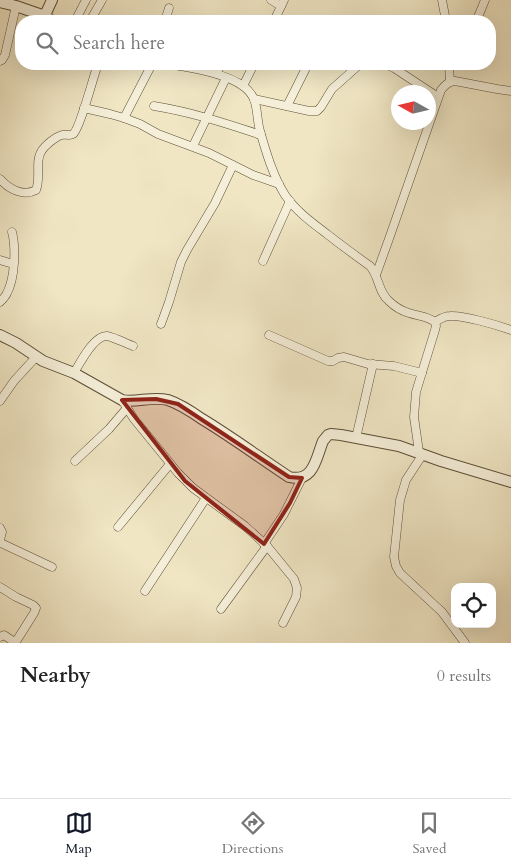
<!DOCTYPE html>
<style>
body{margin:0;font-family:Cardo,serif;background:#f2f2f2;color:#222}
.controls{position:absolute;right:15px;bottom:15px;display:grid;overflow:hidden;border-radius:10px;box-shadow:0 5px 20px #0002}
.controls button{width:45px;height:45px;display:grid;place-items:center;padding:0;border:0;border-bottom:1px solid #e0e0e0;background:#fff;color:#222;font:25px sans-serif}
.compass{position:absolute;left:391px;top:85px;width:45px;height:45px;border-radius:50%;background:#fff;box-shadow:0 5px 20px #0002;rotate:278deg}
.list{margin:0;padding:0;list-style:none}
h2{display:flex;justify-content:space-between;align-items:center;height:65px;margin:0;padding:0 20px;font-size:21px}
h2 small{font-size:16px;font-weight:400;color:#767676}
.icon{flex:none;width:28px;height:28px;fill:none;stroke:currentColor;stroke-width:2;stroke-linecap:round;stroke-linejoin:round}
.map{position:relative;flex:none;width:511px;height:643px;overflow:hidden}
.search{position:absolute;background:#fff;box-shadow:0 5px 20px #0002;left:15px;right:15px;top:15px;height:55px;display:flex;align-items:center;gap:12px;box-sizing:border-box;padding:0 18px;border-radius:20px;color:#767676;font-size:19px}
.sheet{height:155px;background:#fff}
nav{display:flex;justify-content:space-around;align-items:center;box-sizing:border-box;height:70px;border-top:1px solid #e0e0e0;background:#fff;font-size:14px;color:#767676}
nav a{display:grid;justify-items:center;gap:2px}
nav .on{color:#111827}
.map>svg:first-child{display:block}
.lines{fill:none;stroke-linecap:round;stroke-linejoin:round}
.minor-casing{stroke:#5c4e36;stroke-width:9}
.tertiary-casing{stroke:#5c4e36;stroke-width:12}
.minor{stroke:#f5efd9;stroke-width:8}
.tertiary{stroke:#f5efd9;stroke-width:10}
.marked{fill:#8f2418;fill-opacity:0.2;stroke:#8f2418;stroke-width:4;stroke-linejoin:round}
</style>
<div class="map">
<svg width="511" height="643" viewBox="0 0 511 643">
<rect width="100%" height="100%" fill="#f0e6c4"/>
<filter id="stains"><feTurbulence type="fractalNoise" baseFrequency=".004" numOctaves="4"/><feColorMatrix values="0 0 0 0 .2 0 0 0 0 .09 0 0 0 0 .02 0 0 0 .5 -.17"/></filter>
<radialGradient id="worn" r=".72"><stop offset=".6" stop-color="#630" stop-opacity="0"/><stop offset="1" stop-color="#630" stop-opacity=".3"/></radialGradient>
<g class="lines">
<defs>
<g id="minor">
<path d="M271,0l10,6"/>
<path d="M442,0l4,21"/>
<path d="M44,15l12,6"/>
<path d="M478,17l7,-17"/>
<path d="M75,21l11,-21"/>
<path d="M90,21l12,-21"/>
<path d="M165,21l4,-13"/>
<path d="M274,21l10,-21"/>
<path d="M0,61l2,-1 3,-5 11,-49"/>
<path d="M170,64c23,5 53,8 73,22 17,12 12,27 17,45 6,21 13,45 25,64 11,16 26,27 42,39 14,11 29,22 43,32 9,10 8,26 19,35 5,5 13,10 20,12 9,3 19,3 26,9l1,4 -1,4 -19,62 -2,25 5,35"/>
<path d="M385,64l9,4 44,29"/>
<path d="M449,64l1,18"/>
<path d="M217,74l3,-10"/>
<path d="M243,86l11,-22"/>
<path d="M254,99l55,12h8l4,-4 11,-18 27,-24 5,-1"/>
<path d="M154,106c37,6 71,17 107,29"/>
<path d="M287,106l21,-42"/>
<path d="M84,108l26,6 14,4 16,6 18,10 51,19 44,22 26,9"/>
<path d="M124,118l28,-54"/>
<path d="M193,146l33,-68"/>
<path d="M0,179c9,10 23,18 36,11 5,-11 -1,-29 5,-38 3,-6 14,-15 21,-17 3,-1 8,1 11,-1 7,-5 21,-60 25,-70"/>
<path d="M0,260l13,4"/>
<path d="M263,261l27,-60"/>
<path d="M376,275l14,-39 51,-146c4,-5 7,-8 14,-9l42,8 14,2"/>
<path d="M0,302c3,-3 6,-6 7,-9 8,-15 9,-45 5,-61"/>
<path d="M435,322c5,-3 9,-6 15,-6 13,-1 47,9 61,14"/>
<path d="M161,324l8,-22 12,-40 6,-12 28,-47 18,-38"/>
<path d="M269,335l59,26h5l5,-3 6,-1 24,7 26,2 28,7"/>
<path d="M74,373c6,-10 20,-38 33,-37 9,2 18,7 26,10"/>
<path d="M122,400l12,19 44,54 15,15 52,38 22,20 27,33 3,9 -1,9 -13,26"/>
<path d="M0,401l14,-20 22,-24"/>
<path d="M356,438l17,-74"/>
<path d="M423,454l-17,26 -6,20 -6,57 2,9 4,7 42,39 23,31"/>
<path d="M75,461l34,-32 18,-21"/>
<path d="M118,527l52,-63"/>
<path d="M0,528l2,4 -2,8"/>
<path d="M0,541l1,2 51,24"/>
<path d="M264,544l20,-30 18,-36"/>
<path d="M0,587l16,10 17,8 3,3 -2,5 -17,27 -4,1 -9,-6 -4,2"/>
<path d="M145,591l61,-93"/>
<path d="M221,609l46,-63"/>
</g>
<g id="tertiary">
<path d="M0,2l16,4 26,9 4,-2 6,-13"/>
<path d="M0,335l16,8 27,18 31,12 48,27c14,3 30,-4 46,0 12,4 24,12 34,19 30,18 58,39 87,58 25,6 27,-19 34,-36l5,-6 3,-1 10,1 58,11 42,15 70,21"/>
</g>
</defs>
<use href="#minor" class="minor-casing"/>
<use href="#tertiary" class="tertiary-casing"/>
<use href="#minor" class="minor"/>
<use href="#tertiary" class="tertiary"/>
</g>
<path class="marked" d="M156,399l22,5 111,73 13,1 -12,25 -26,41 -79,-63 -63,-81z"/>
<rect width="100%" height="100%" filter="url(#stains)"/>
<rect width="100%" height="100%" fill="url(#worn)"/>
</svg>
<div class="controls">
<button><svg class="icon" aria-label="locate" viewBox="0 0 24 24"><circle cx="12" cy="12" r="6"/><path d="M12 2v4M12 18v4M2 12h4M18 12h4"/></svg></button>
</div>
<svg class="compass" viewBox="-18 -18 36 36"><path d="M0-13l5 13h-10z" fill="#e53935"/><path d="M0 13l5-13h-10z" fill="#767676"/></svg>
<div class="search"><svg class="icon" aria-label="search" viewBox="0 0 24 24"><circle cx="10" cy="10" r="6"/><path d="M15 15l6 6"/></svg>Search here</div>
</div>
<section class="sheet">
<h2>Nearby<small>0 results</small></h2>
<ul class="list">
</ul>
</section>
<nav>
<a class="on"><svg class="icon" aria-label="map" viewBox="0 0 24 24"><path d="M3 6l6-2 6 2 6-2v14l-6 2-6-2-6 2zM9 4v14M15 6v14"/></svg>Map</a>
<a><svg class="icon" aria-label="directions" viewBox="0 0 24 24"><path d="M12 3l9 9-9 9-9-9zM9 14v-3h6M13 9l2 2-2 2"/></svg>Directions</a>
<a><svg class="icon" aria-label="saved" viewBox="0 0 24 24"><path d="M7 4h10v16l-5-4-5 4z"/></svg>Saved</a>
</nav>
